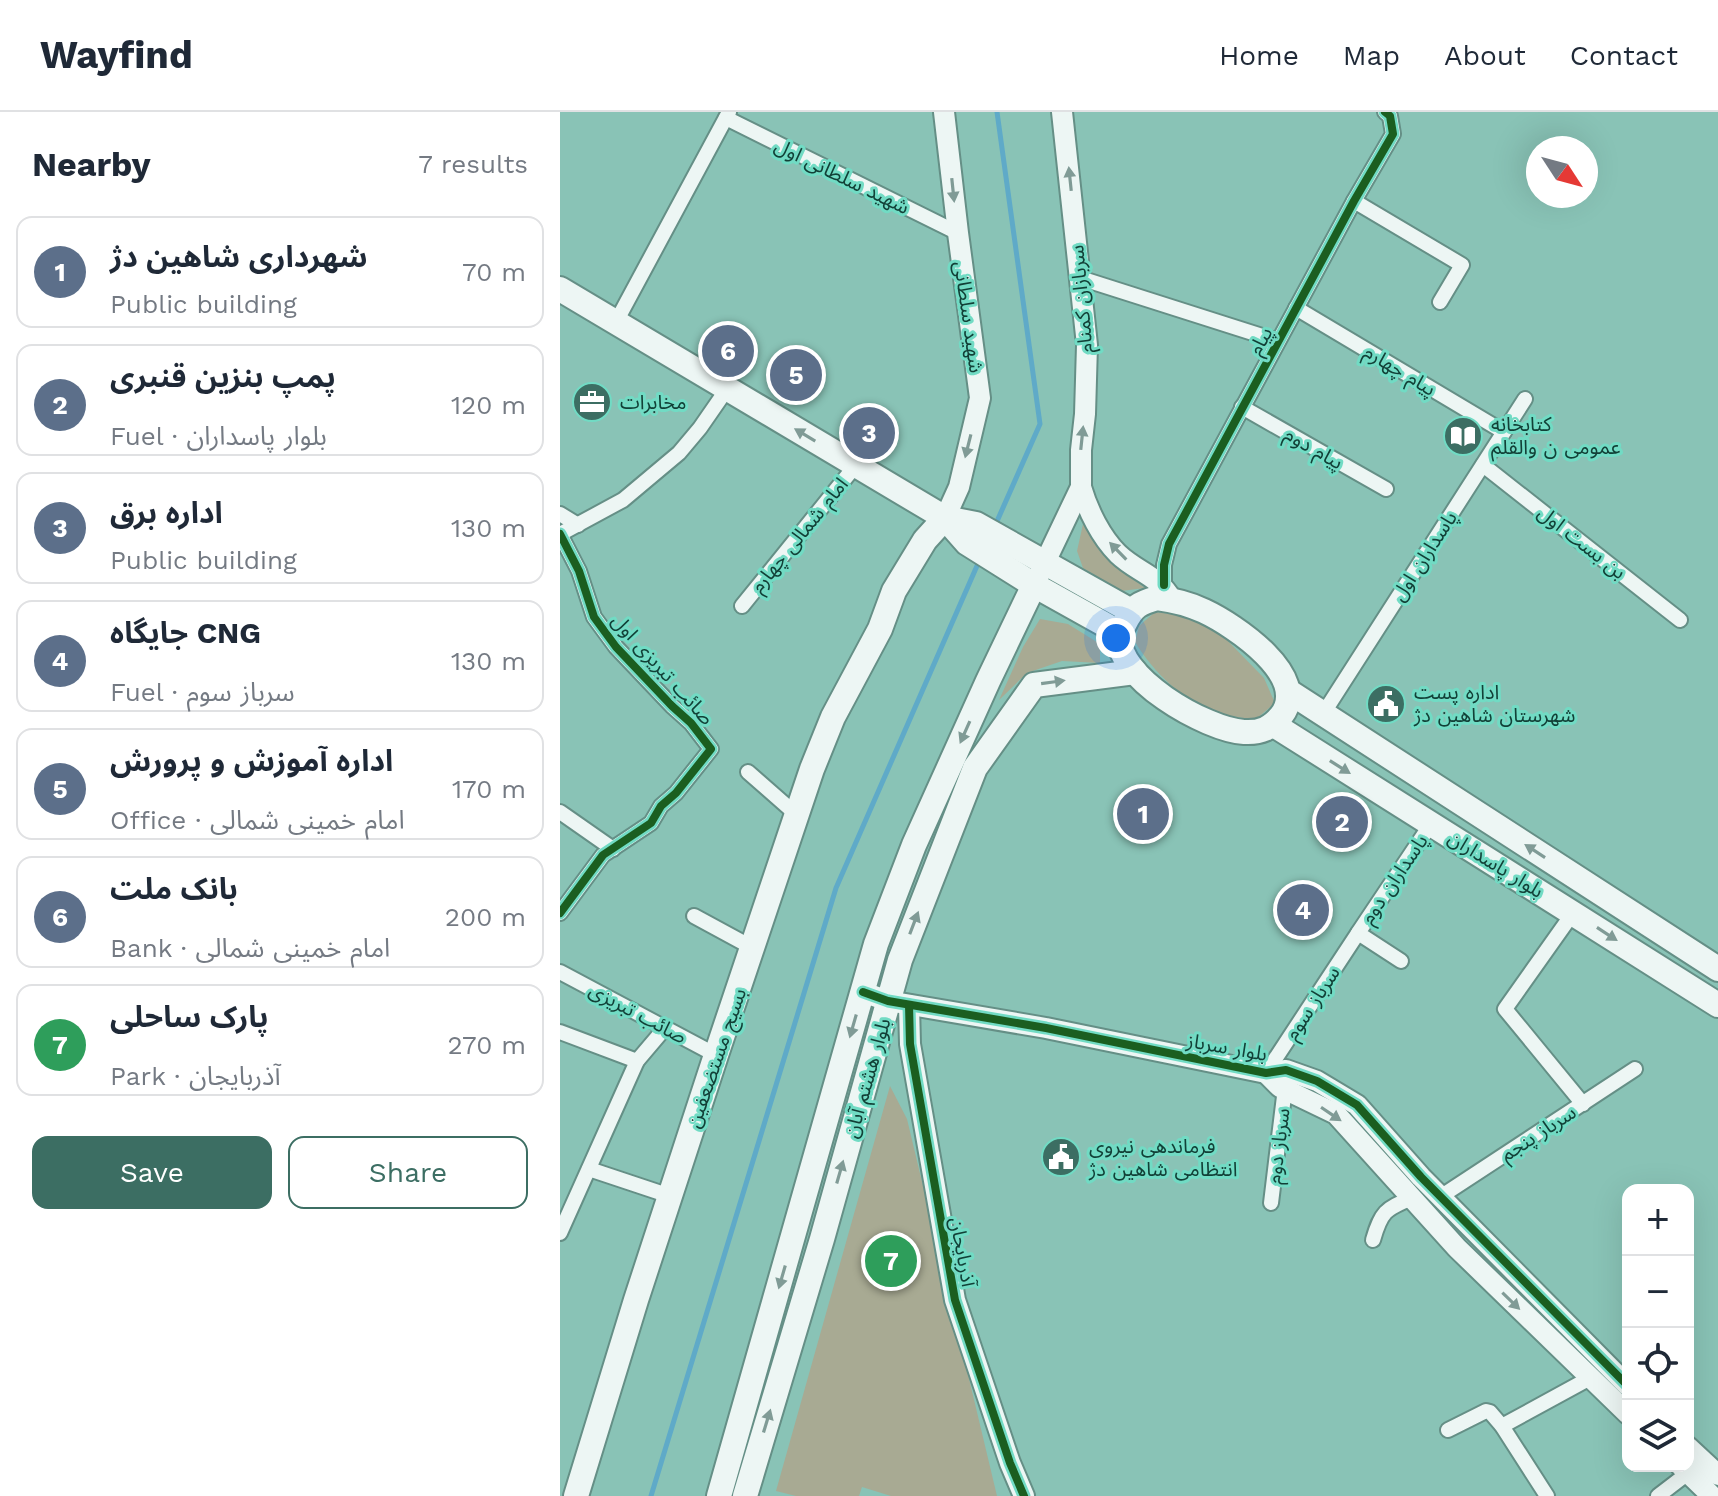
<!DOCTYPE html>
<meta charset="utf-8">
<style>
body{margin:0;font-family:"Work Sans","Noto Sans Arabic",sans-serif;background:#f6f6f7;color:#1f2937}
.controls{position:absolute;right:24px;bottom:24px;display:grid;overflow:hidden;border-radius:16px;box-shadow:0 8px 32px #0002}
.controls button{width:72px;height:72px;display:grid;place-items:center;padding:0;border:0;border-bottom:2px solid #e0e1e3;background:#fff;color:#1f2937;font:40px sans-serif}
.compass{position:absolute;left:966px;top:24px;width:72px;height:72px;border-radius:50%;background:#fff;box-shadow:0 8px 32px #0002;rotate:126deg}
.you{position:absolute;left:556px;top:526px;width:28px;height:28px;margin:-20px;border:6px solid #fff;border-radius:50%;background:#1a73e8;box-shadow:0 0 0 12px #1a73e833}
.badge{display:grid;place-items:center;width:52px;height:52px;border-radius:50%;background:#3c6e63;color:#fff;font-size:26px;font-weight:700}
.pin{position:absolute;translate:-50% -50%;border:4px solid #fff;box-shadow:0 2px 8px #0006}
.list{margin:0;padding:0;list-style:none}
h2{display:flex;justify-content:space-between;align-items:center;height:104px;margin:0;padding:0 32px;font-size:34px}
h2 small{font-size:26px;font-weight:400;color:#747a83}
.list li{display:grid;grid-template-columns:52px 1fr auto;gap:24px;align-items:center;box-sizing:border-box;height:112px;margin:0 16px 16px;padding:0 16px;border:2px solid #e0e1e3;border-radius:16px}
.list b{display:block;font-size:30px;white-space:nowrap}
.list p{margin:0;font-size:26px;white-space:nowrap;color:#747a83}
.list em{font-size:26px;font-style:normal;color:#747a83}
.actions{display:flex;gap:16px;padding:24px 32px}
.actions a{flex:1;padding:18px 0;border:2px solid #3c6e63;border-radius:16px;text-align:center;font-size:28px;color:#3c6e63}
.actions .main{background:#3c6e63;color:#fff}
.icon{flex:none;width:44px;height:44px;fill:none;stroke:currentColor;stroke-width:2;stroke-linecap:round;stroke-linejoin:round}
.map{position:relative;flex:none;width:1158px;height:1384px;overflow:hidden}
header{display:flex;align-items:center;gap:48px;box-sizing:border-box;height:112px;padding:0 40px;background:#fff;border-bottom:2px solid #e0e1e3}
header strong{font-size:38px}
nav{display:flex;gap:44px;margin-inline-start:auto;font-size:28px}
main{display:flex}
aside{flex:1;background:#fff}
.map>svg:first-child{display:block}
.green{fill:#a8aa93}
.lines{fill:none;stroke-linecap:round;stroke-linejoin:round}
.stream{stroke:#5faac8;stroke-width:5}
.street-casing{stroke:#658f86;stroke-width:18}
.secondary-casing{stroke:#658f86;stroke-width:24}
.primary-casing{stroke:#658f86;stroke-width:28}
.street{stroke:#edf6f4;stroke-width:14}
.secondary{stroke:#edf6f4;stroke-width:20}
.primary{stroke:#edf6f4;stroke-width:24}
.cycleway-casing{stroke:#71dbc4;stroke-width:13}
.cycleway{stroke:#1b5e20;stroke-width:8}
.oneway{fill:#809b96}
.labels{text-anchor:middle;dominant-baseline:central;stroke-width:6;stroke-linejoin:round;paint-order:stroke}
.street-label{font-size:20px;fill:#124037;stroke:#71dbc4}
.poi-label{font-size:20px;fill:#124037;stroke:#71dbc4;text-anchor:start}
</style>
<header>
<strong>Wayfind</strong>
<nav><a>Home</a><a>Map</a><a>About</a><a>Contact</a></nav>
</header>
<main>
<aside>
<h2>Nearby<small>7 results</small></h2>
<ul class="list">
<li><span class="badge" style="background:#5c6f8a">1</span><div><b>شهرداری شاهین دژ</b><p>Public building</p></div><em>70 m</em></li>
<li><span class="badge" style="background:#5c6f8a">2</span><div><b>پمپ بنزین قنبری</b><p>Fuel · بلوار پاسداران</p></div><em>120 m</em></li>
<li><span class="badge" style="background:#5c6f8a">3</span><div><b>اداره برق</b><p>Public building</p></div><em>130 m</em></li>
<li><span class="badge" style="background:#5c6f8a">4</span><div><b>جایگاه CNG</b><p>Fuel · سرباز سوم</p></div><em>130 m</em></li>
<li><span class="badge" style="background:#5c6f8a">5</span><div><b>اداره آموزش و پرورش</b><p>Office · امام خمینی شمالی</p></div><em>170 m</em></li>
<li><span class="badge" style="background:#5c6f8a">6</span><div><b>بانک ملت</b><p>Bank · امام خمینی شمالی</p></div><em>200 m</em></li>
<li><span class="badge" style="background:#2e9e5b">7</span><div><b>پارک ساحلی</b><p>Park · آذربایجان</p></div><em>270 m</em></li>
</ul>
<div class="actions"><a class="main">Save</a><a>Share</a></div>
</aside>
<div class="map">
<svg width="1158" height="1384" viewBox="0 0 1158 1384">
<rect width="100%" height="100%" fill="#89c3b6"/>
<g class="green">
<path d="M523,412c16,27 36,45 62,64l-24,3 -38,-23 -6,-17z"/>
<path d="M595,500l34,4 37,23 38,39 11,25 -20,17c-13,-3 -27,-3 -38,-8 -36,-13 -62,-38 -82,-70l4,-16z"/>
<path d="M480,507l28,5 32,20v19l-38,-2 -35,12 -28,27 24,-53z"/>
<path d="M330,974l17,33 90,377h-106l-29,-9 -3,9h-63l-20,-5z"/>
</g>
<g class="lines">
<g class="stream">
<path d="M434,416l46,-104 -43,-312"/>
<path d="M91,1384l185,-608 144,-329"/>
</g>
<defs>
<g id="street">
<path d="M166,6l232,115"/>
<path d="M794,89l108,64 -22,37"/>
<path d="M520,166l198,63"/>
<path d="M736,196l208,124"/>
<path d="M56,210l113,-210"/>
<path d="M682,295l144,82"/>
<path d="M923,353l197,155"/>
<path d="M0,402l18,11"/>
<path d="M0,422l19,37 15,46 22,30 56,59 19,17 20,26 -35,44 -15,13 -10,17 -48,32 -43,58"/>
<path d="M0,422l63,-34 56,-47 21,-25 27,-39"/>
<path d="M604,473v-20l5,-21 185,-343 39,-67 -3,-18 -5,-4"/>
<path d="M182,494l114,-141"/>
<path d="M763,602l202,-315"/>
<path d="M188,660l49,43"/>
<path d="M0,700l53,37"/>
<path d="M1013,801l-68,96 78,95"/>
<path d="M134,804l59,32"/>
<path d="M841,849l-43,-28 73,-109"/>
<path d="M0,860l156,83"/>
<path d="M0,920l77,29"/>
<path d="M706,961l92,-140"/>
<path d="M29,1057l81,27"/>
<path d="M880,1085l195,-128"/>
<path d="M711,1091l14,-115"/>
<path d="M0,1121l77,-172 28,-33"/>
<path d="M813,1128c8,-28 12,-31 39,-42"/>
<path d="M942,1314l88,-48"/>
<path d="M888,1318l38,-19 4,1 12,14 45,70"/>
<path d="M1098,1384l30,-23"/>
</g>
<g id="secondary">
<path d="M384,0l14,121 22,165 -21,89 -14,31"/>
<path d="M521,375c7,24 20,50 37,67 20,19 39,20 54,46"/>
<path d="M478,465l43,-90v-37l4,-36 2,-69 -25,-233"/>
<path d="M303,880l25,9 158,27 220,45 20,-3 31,11 40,24 64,72 207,209"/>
<path d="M349,893l1,39 45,256 55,163 14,33"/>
<path d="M706,961l14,14 56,27 121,134 171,166"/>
<path d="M1128,1335l30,28"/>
<path d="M1121,1354l31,30"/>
</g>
<g id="primary">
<path d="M0,177l385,229 31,6 155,87"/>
<path d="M385,406l22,25 67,42 86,48"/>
<path d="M597,486c16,2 32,6 47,13 30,14 108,66 77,105 -10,12 -20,17 -37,16 -37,-2 -132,-55 -124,-99 1,-4 3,-7 5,-10 8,-17 15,-20 32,-25z"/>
<path d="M728,579l430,278"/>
<path d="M714,613l444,280"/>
<path d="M16,1384l60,-196 80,-245 96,-286 21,-52 47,-88 14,-38 31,-51 20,-22"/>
<path d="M159,1384l157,-552 38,-99 74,-164 46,-96"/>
<path d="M185,1384l77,-257 78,-279 75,-192 59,-83 101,-13"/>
</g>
</defs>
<use href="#street" class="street-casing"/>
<use href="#secondary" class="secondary-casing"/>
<use href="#primary" class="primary-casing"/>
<use href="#street" class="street"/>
<use href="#secondary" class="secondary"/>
<use href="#primary" class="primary"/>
<defs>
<g id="cycleway">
<path d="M0,422l19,37 15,46 22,30 56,59 19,17 20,26 -35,44 -15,13 -10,17 -48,32 -43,58"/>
<path d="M604,473v-20l5,-21 185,-343 39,-67 -3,-18 -5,-4"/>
<path d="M303,880l25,9 158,27 220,45 20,-3 31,11 40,24 64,72 207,209"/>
<path d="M349,893l1,39 45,256 55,163 14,33"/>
</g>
</defs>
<use href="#cycleway" class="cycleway-casing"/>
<use href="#cycleway" class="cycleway"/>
</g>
<defs><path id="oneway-solid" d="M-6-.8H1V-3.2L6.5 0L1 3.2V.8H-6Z" transform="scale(2)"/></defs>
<g class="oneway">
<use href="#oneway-solid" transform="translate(510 67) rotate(-96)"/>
<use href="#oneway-solid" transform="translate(393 78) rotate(84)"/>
<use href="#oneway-solid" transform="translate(245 323) rotate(-149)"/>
<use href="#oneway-solid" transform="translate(522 326) rotate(-84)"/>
<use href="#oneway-solid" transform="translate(408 334) rotate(104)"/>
<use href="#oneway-solid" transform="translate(558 439) rotate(-134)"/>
<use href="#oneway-solid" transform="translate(493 570) rotate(-8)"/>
<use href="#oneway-solid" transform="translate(405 620) rotate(114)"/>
<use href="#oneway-solid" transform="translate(780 655) rotate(32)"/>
<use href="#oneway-solid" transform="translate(975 739) rotate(-147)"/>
<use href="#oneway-solid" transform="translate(354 811) rotate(-69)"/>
<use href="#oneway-solid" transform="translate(1047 822) rotate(33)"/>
<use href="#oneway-solid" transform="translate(293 914) rotate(106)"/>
<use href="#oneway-solid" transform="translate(771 1002) rotate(34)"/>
<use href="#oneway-solid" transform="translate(280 1060) rotate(-74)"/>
<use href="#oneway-solid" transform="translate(222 1165) rotate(106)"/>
<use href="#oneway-solid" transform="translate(951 1189) rotate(44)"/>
<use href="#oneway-solid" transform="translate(207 1309) rotate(-73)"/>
</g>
<defs>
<symbol id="office-disc" viewBox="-11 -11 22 22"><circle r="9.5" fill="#3c6e63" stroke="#71dbc4"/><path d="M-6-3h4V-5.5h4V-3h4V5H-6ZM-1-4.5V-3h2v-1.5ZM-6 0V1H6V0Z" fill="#fff"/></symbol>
<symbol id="library-disc" viewBox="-11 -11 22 22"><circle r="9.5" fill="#3c6e63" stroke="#71dbc4"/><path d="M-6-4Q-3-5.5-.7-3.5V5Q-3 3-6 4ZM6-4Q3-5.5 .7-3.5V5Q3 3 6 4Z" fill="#fff"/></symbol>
<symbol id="civic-disc" viewBox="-11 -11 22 22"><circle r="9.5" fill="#3c6e63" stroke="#71dbc4"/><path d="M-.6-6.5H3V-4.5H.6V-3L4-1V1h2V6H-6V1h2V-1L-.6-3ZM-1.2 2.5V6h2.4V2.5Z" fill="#fff"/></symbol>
</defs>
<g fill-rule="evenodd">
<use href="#office-disc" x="10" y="268" width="44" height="44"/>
<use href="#library-disc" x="881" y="302" width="44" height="44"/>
<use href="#civic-disc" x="804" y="570" width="44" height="44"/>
<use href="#civic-disc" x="479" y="1023" width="44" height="44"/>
</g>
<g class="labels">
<g class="street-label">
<text transform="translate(282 64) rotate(26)">شهید سلطانی اول</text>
<text transform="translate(521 187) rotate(-95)">سربازان کمنام</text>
<text transform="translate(409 205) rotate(82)">شهید سلطانی</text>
<text transform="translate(700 229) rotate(-62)">پیام</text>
<text transform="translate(840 258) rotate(31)">پیام چهارم</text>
<text transform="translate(754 336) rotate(30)">پیام دوم</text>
<text transform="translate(239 423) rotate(-51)">امام شمالی چهارم</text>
<text transform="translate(1022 430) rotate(38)">بن بست اول</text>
<text transform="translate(864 444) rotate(-57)">پاسداران اول</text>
<text transform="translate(103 557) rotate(48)">صائب تبریزی اول</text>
<text transform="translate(936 752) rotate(32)">بلوار پاسداران</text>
<text transform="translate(834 767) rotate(-56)">پاسداران دوم</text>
<text transform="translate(752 891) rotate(-57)">سرباز سوم</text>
<text transform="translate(78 901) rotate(28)">صائب تبریزی</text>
<text transform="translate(667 935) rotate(10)">بلوار سرباز</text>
<text transform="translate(156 946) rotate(-71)">بسیج مستضعفین</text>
<text transform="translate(307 966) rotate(-74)">بلوار هشتم آبان</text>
<text transform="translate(978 1021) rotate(-33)">سرباز پنجم</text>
<text transform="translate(718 1034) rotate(-83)">سرباز دوم</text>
<text transform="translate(403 1140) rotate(80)">آذربایجان</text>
</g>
<g class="poi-label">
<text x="60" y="290">مخابرات</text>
<text x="931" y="312">کتابخانه<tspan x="931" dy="23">عمومی ن والقلم</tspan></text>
<text x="854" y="580">اداره پست<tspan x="854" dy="23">شهرستان شاهین دژ</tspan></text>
<text x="529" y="1034">فرماندهی نیروی<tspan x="529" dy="23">انتظامی شاهین دژ</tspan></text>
</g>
</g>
</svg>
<div class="controls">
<button>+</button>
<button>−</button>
<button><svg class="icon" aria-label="locate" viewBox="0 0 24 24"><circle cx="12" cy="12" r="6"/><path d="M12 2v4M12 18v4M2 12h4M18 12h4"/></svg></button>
<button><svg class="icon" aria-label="layers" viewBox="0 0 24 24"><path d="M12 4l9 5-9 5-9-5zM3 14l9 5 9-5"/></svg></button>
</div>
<svg class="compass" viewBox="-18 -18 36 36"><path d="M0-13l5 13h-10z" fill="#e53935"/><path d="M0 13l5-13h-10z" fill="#747a83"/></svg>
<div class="you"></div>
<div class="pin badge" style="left:583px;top:702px;background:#5c6f8a">1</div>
<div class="pin badge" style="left:782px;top:710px;background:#5c6f8a">2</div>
<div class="pin badge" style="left:309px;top:321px;background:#5c6f8a">3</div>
<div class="pin badge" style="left:743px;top:798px;background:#5c6f8a">4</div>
<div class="pin badge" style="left:236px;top:263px;background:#5c6f8a">5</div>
<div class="pin badge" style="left:168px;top:239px;background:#5c6f8a">6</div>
<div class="pin badge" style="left:331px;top:1149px;background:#2e9e5b">7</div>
</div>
</main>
